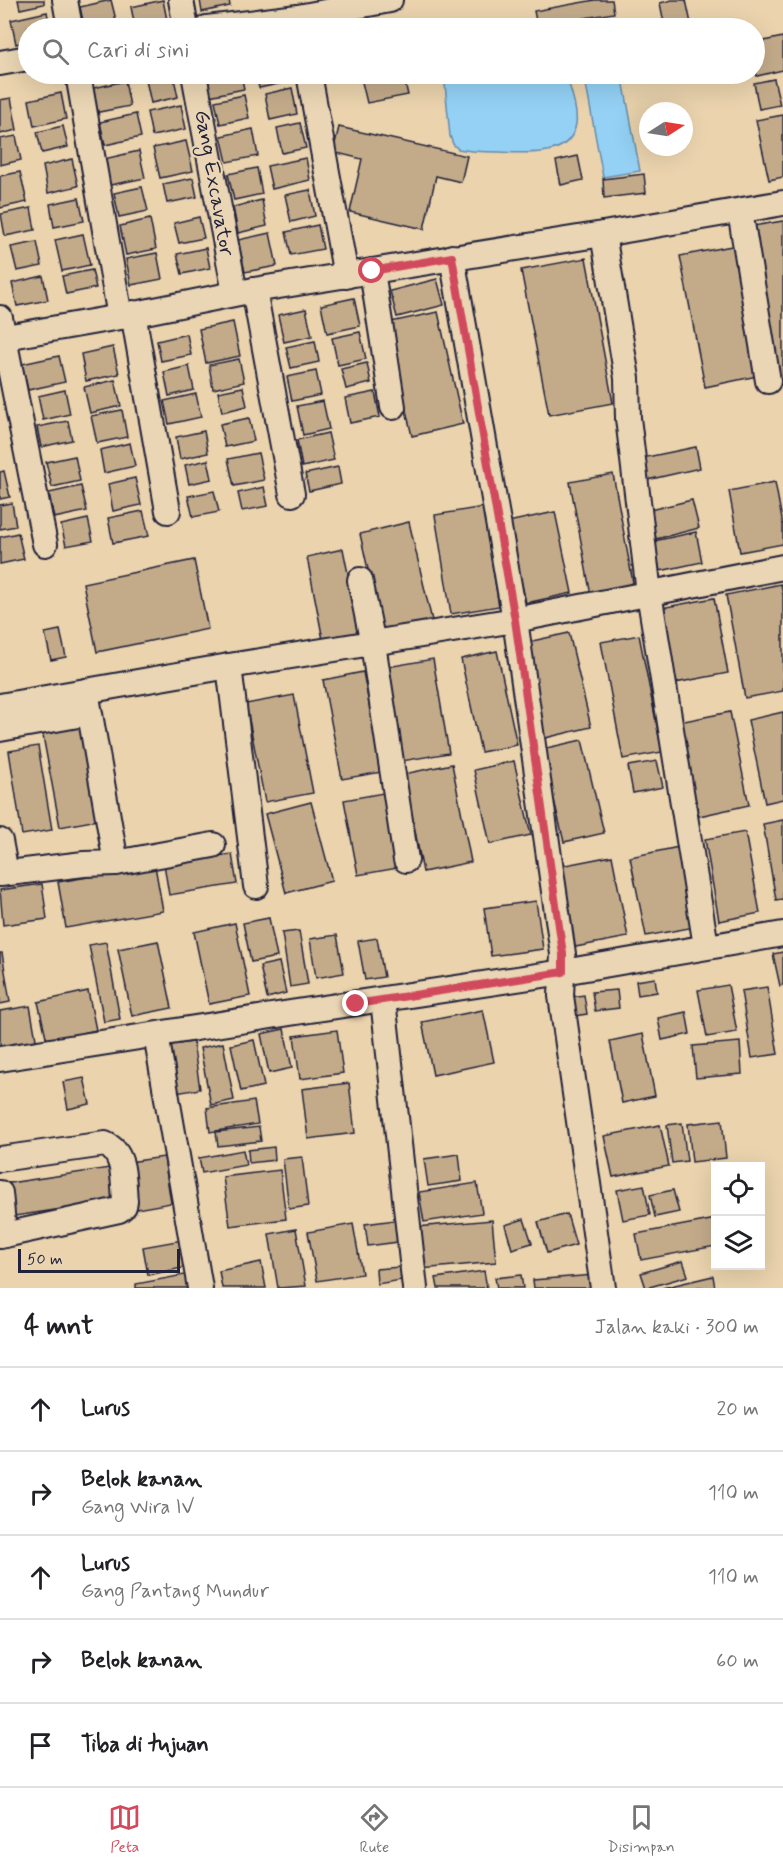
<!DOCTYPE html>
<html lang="id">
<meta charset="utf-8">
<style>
body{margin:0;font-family:Mynerve,sans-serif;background:#f6f6f6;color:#202124}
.controls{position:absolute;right:18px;bottom:18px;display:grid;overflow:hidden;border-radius:0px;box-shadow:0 6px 24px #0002}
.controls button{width:54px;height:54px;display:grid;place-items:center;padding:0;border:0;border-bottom:2px solid #e0e0e0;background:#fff;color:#202124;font:30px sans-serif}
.compass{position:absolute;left:639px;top:102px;width:54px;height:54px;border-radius:50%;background:#fff;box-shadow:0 6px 24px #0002;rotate:78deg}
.scale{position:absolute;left:18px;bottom:15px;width:162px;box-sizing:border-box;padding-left:6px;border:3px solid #22223b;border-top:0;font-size:16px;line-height:21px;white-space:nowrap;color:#22223b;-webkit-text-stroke:4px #ead6b4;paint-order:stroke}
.stop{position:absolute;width:18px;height:18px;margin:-14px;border:4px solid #d1495b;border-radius:50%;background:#fff}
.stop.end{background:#d1495b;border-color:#fff;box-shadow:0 2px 6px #0008}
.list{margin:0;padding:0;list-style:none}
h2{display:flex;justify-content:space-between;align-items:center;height:78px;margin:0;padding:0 24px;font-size:26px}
h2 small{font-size:20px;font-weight:400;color:#757577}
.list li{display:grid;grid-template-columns:39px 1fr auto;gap:18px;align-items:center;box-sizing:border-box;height:84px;padding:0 24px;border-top:2px solid #e0e0e0}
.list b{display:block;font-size:22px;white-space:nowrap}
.list p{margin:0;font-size:20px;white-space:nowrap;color:#757577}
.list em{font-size:20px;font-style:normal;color:#757577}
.icon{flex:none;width:33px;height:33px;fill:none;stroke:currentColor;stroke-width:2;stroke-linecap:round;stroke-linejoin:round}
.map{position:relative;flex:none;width:783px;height:1288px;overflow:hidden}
.search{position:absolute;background:#fff;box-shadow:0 6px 24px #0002;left:18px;right:18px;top:18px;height:66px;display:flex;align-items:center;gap:15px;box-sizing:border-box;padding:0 21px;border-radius:33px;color:#757577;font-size:22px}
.sheet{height:498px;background:#fff}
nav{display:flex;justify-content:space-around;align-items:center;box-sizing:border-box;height:84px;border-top:2px solid #e0e0e0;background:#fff;font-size:16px;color:#757577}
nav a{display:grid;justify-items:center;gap:3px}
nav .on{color:#d1495b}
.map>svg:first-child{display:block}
.water{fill:#94d1f5;stroke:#668bab;stroke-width:1.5}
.building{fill:#c3ab8a;stroke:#22223b;stroke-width:1.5}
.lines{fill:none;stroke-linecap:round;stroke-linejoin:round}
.minor-casing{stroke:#22223b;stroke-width:28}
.minor{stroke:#ead6b4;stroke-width:24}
.route{stroke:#d1495b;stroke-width:8}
.labels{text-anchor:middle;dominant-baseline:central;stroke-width:4.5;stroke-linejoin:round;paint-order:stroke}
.street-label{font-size:21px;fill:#22223b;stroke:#ead6b4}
</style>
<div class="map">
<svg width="783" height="1288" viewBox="0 0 783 1288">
<rect width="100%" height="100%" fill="#ead3ad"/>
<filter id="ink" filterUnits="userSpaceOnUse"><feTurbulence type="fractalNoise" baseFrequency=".0167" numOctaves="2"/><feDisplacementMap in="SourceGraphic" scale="12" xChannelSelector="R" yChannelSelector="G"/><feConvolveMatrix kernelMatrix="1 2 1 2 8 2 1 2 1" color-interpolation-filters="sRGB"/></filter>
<g filter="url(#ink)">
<g class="water">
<path d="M444,74h122c4,14 12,35 10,50 -6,35 -50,29 -76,28 -14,0 -28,0 -42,-3l-5,-5 -3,-8z"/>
<path d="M584,74h38l18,97 -37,6z"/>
</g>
<g class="building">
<path d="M18,0h26v4l-24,5z"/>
<path d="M111,0l5,20 -32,6 -4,-19z"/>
<path d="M163,0l4,20 -32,7 -4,-20z"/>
<path d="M200,0h29l1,6 -28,6z"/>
<path d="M595,0h17l2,13 -77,13 -3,-15z"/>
<path d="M672,0h14l6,28h-27l-5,-25z"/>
<path d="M47,12l3,16h-22v13l-12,3 -5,-24z"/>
<path d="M783,37v33l-26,6 -3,-11v-22z"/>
<path d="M173,74l5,23 -27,6 -5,-23z"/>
<path d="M204,74h37l3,15 -35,7z"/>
<path d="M256,74h35l2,7 -34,7z"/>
<path d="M360,74h43l5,21 -41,8z"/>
<path d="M774,79l6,26 -21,4 -5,-26z"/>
<path d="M125,81l5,25 -36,7 -5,-24z"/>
<path d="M292,88l5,26 -27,6 -5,-26z"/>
<path d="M61,93l5,26 -32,7 -5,-26z"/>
<path d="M244,95l5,23 -29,6 -5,-23z"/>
<path d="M11,98l6,32 -17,4v-34z"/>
<path d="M181,105l5,24 -34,7 -5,-24z"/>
<path d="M136,114l5,23 -36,8 -5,-23z"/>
<path d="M783,115v62l-14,3 -13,-60z"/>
<path d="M300,123l6,25 -24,5 -5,-25z"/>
<path d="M63,126l5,21 -26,6 -5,-21z"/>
<path d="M339,127l128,29 -6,26 -25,-6 -12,53 -74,-17 12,-53 -29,-7z"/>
<path d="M253,129l5,27 -31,6 -6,-26z"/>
<path d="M16,136l5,24 -21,5v-26z"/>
<path d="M186,141l7,30 -33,7 -7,-30z"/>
<path d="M139,151l6,27 -35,7 -6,-26z"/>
<path d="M578,156l5,24 -22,5 -5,-24z"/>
<path d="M306,158l4,22 -38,9 -5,-23z"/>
<path d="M72,159l6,27 -30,7 -5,-27z"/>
<path d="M257,168l5,26 -28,6 -6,-26z"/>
<path d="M20,172l7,30 -27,6v-32z"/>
<path d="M644,174l2,19 -42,5 -1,-19z"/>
<path d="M193,178l4,19 -30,6 -4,-19z"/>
<path d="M142,187l6,24 -29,6 -5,-24z"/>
<path d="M310,190l5,26 -24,6 -6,-27z"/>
<path d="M79,198l5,23 -30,6 -4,-23z"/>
<path d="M262,200l5,26 -29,7 -5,-26z"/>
<path d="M31,208l4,22 -30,6 -4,-22z"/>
<path d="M199,217l5,21 -25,5 -5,-20z"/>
<path d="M150,219l6,30 -30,6 -6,-29z"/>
<path d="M783,221v163l-10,2 -26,-159z"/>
<path d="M318,225l5,24 -32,6 -5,-23z"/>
<path d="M270,233l7,33 -32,6 -7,-32z"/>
<path d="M83,234l7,31 -28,6 -7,-31z"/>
<path d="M37,242l5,24 -25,5 -6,-24z"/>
<path d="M737,245l25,130 -57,12 -25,-131z"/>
<path d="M206,248l4,20 -28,6 -5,-20z"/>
<path d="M157,253l5,26 -31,6 -5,-26z"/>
<path d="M586,258l27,145 -64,12 -28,-145z"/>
<path d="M92,270l4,18 -30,6 -4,-18z"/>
<path d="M43,276l5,24 -31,6 -5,-23z"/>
<path d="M437,279l7,26 -47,12 -7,-26z"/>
<path d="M354,298l6,28 -33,7 -6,-28z"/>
<path d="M306,309l6,27 -28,6 -6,-27z"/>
<path d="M438,312l25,112 -51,12 -26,-113z"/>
<path d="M233,322l7,34 -34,7 -7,-34z"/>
<path d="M360,332l6,27 -28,6 -6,-27z"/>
<path d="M187,334l4,21 -30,6 -4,-20z"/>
<path d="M315,341l4,21 -28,6 -5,-21z"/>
<path d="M113,347l6,27 -33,7 -5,-27z"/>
<path d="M59,356l6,26 -37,8 -6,-26z"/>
<path d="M239,359l5,23 -31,7 -4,-24z"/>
<path d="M367,363l4,20 -25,6 -5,-20z"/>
<path d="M189,366l5,24 -25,6 -5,-24z"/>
<path d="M316,371l5,24 -29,6 -5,-24z"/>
<path d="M115,380l6,26 -31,7 -6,-26z"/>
<path d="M243,387l4,19 -25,6 -4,-20z"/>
<path d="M65,390l5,24 -27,6 -5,-24z"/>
<path d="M375,392l5,25 -30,6 -5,-25z"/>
<path d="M196,394l5,23 -32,7 -5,-23z"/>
<path d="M323,401l6,28 -26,6 -6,-29z"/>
<path d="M122,410l5,27 -30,6 -6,-27z"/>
<path d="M249,418l5,23 -29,6 -5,-23z"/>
<path d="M68,421l4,19 -31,7 -4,-20z"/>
<path d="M204,431l4,22 -28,6 -4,-22z"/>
<path d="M328,433l6,27 -32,7 -5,-27z"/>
<path d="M130,443l5,23 -31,7 -4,-23z"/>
<path d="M696,447l4,21 -53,12 -5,-22z"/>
<path d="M258,453l6,27 -30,6 -6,-27z"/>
<path d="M75,456l5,25 -28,6 -6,-25z"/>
<path d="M208,460l4,19 -23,5 -4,-19z"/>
<path d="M338,467l3,17 -32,7 -4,-17z"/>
<path d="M4,471l6,26 -10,2v-27z"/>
<path d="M613,474l21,114 -43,8 -21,-114z"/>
<path d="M135,478l6,27 -28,6 -5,-27z"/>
<path d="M775,482l8,43v19l-43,8 -11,-61z"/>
<path d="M81,486l6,25 -33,7 -5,-25z"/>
<path d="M264,487l4,19 -26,5 -4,-18z"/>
<path d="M214,491l5,21 -26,5 -5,-21z"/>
<path d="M692,500l7,28 -43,11 -6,-29z"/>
<path d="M12,503l4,23 -16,3v-24z"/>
<path d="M483,507l16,99 -48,8 -16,-99z"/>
<path d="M143,511l6,25 -36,7 -5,-25z"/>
<path d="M555,512l17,81 -46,10 -18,-81z"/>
<path d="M88,519l5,22 -27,5 -5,-21z"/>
<path d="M409,522l24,103 -50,11 -23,-102z"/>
<path d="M696,532l6,30 -42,9 -6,-30z"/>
<path d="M18,533l6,26 -24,5v-27z"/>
<path d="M343,549l19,94 -37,7 -18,-93z"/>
<path d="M194,560l14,69 -111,23 -14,-69z"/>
<path d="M781,584l2,12v95l-38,7 -19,-103z"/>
<path d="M714,598l14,75 -53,10 -14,-75z"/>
<path d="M60,630l6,27 -15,3 -6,-27z"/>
<path d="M569,633l22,94 -46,11 -22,-95z"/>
<path d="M639,635l23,117 -39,7 -22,-117z"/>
<path d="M497,651l20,94 -36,7 -20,-93z"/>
<path d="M433,659l16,94 -47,8 -15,-94z"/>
<path d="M363,672l19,100 -40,7 -19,-99z"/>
<path d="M294,695l19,98 -48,9 -19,-98z"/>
<path d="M730,712l19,93 -50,11 -20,-94z"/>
<path d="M783,712v87l-18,4 -17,-83z"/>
<path d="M80,718l18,102 -38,7 -19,-102z"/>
<path d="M582,740l22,93 -40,9 -22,-93z"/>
<path d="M38,746l14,84 -30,5 -13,-84z"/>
<path d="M514,761l17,74 -41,9 -16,-74z"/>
<path d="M657,761l6,26 -30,6 -5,-27z"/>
<path d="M452,764l19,98 -48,10 -19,-98z"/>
<path d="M383,793l15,75 -40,7 -14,-75z"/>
<path d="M311,802l21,79 -46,12 -21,-79z"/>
<path d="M783,820v79l-7,1 -13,-76z"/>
<path d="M745,832l15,81 -41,8 -14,-82z"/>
<path d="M679,847l16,80 -49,9 -16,-79z"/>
<path d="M232,854l5,30 -68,11 -5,-31z"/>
<path d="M612,856l16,81 -58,11 -15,-81z"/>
<path d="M155,866l8,45 -97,17 -8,-46z"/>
<path d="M42,884l5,35 -44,6 -3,-35z"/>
<path d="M536,901l7,48 -52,7 -7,-48z"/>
<path d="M269,918l8,39 -26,5 -8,-39z"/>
<path d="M235,923l15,73 -41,8 -15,-72z"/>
<path d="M299,931l9,53 -18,3 -8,-54z"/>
<path d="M337,935l7,38 -28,5 -6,-39z"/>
<path d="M377,938l7,39 -19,3 -7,-39z"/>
<path d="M158,941l14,67 -40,8 -14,-67z"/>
<path d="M106,942l14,77 -16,3 -15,-77z"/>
<path d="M783,952v33l-3,1 -7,-32z"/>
<path d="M0,953h2l8,49 -10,2z"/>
<path d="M279,962l7,31 -19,5 -7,-32z"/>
<path d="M655,978l2,14 -19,3 -2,-14z"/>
<path d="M728,985l9,47 -30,5 -9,-47z"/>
<path d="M767,987l11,67 -26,4 -11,-67z"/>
<path d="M617,990l2,18 -24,3 -3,-19z"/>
<path d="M88,991l8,39 -49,11 -9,-39z"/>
<path d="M584,995l3,19 -20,3 -3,-19z"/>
<path d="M30,1006l7,39 -37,6v-40z"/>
<path d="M483,1010l11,52 -61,13 -11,-53z"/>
<path d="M686,1012l4,22 -28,6 -4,-22z"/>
<path d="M284,1029l8,39 -23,5 -8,-39z"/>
<path d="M337,1030l6,43 -43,6 -6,-43z"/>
<path d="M643,1034l12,62 -33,7 -12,-62z"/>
<path d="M254,1040l10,46 -23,5 -10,-46z"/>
<path d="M193,1042l7,47 -30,5 -7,-48z"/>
<path d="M740,1042l2,32 -46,4 -3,-32z"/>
<path d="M223,1043l11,57 -23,5 -11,-57z"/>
<path d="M84,1078l6,26 -22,5 -5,-27z"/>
<path d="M349,1083l6,50 -47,6 -6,-50z"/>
<path d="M254,1101l4,23 -48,8 -3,-24z"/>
<path d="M722,1120l4,38 -34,4 -4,-38z"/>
<path d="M682,1123l5,38 -15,2 -5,-38z"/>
<path d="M660,1125l9,41 -56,11 -9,-41z"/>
<path d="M259,1127l2,14 -43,5 -2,-14z"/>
<path d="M274,1147l1,13 -26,3 -1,-13z"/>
<path d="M243,1150l3,15 -44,8 -3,-15z"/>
<path d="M459,1154l3,27 -34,5 -4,-27z"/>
<path d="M164,1157l7,46 -34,6 -8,-47z"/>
<path d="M302,1157l6,49 -19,3 -6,-50z"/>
<path d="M116,1167l6,33 -114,17 -5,-33z"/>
<path d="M280,1170l6,49 -56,7 -7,-49z"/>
<path d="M477,1183l5,30 -58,9 -5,-30z"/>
<path d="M644,1185l6,30 -27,5 -6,-30z"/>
<path d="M673,1190l6,22 -24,5 -5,-22z"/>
<path d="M567,1214l9,31 -29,8 -9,-31z"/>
<path d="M524,1219l8,24 -20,6 -7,-24z"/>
<path d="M716,1219v27l-75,14 -5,-26z"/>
<path d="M395,1220l3,22 -30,4 -3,-22z"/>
<path d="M492,1220l4,42 -75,7 -4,-42z"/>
<path d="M353,1224l9,50 -45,7 -9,-49z"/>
<path d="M296,1229l10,57 -28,2 -9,-54z"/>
<path d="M182,1240l5,27 -39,8 -5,-28z"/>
<path d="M683,1261l5,15 -42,12 -5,-15z"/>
<path d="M261,1262l5,26h-44l-3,-17z"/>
<path d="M400,1267l2,13 -25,4 -1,-15z"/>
<path d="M484,1271l3,17h-49l-2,-10z"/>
<path d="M189,1274l3,14h-56v-4z"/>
<path d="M521,1275l2,13h-26l-2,-10z"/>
<path d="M594,1275l1,13h-61l-1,-8z"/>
<path d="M713,1276l2,12h-53z"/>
</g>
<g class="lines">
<defs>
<g id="minor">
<path d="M65,0l5,28"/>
<path d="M181,0l5,28"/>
<path d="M207,28l91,-11 92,-17"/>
<path d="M0,63l28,-5"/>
<path d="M78,74l42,243"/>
<path d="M194,74l41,219"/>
<path d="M309,74l37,202"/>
<path d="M740,211l28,170"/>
<path d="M603,234l24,144 1,40 21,175 57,353"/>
<path d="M452,257l63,363 48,334 -2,42 42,292"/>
<path d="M372,271l21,136"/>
<path d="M254,290l38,204"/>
<path d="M133,313l35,198"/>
<path d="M0,318l45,226"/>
<path d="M0,338l120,-21 134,-27 349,-56 180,-31"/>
<path d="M360,580l13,64 33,216"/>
<path d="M229,666l27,220"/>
<path d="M0,706l229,-40 286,-46 268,-53"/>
<path d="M0,729l89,-16"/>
<path d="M0,841l6,32"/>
<path d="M116,863l97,-18"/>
<path d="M0,874l84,-10 32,-1 -30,-172"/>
<path d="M383,1000l32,288"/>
<path d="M156,1035l44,253"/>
<path d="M0,1059l290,-46 273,-41 220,-38"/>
<path d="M0,1159l105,-15c21,9 18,38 20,57l-1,5 -5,4 -119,26"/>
<path d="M0,1193l4,42"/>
</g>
</defs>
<use href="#minor" class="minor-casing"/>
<use href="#minor" class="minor"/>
</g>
</g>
<g class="lines" filter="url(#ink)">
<path class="route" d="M356,1004l207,-32v-18l-48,-334 -63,-363 -80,14"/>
</g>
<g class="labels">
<g class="street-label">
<text transform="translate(214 183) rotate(80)">Gang Excavator</text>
</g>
</g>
</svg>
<div class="controls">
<button><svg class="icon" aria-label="locate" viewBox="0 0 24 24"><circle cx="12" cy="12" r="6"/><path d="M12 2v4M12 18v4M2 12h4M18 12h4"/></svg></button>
<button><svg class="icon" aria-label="layers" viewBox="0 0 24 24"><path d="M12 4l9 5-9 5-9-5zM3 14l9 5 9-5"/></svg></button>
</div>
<svg class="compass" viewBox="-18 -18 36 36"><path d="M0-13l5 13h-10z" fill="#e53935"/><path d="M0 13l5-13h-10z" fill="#757577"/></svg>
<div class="scale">50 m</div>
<div class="stop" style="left:372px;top:271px"></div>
<div class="stop end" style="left:356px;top:1004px"></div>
<div class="search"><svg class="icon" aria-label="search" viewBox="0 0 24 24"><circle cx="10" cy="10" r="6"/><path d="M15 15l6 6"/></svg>Cari di sini</div>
</div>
<section class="sheet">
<h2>4 mnt<small>Jalan kaki · 300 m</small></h2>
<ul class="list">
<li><svg class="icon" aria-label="ahead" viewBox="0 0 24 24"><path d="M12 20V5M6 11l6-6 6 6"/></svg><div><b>Lurus</b></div><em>20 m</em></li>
<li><svg class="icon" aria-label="right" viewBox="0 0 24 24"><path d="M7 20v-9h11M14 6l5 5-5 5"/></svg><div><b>Belok kanan</b><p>Gang Wira IV</p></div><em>110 m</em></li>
<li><svg class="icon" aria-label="ahead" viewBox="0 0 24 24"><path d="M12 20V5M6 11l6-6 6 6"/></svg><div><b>Lurus</b><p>Gang Pantang Mundur</p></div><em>110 m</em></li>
<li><svg class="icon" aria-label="right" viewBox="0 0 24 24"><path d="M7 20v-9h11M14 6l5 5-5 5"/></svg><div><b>Belok kanan</b></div><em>60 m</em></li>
<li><svg class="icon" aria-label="arrive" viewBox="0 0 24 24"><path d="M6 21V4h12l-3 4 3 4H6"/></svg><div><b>Tiba di tujuan</b></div></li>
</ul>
</section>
<nav>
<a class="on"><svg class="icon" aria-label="map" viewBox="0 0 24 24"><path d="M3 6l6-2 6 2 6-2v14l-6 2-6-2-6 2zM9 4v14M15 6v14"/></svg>Peta</a>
<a><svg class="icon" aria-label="directions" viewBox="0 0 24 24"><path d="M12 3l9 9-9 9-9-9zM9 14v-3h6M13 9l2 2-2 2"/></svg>Rute</a>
<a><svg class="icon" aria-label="saved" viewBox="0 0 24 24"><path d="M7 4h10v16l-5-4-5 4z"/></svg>Disimpan</a>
</nav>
